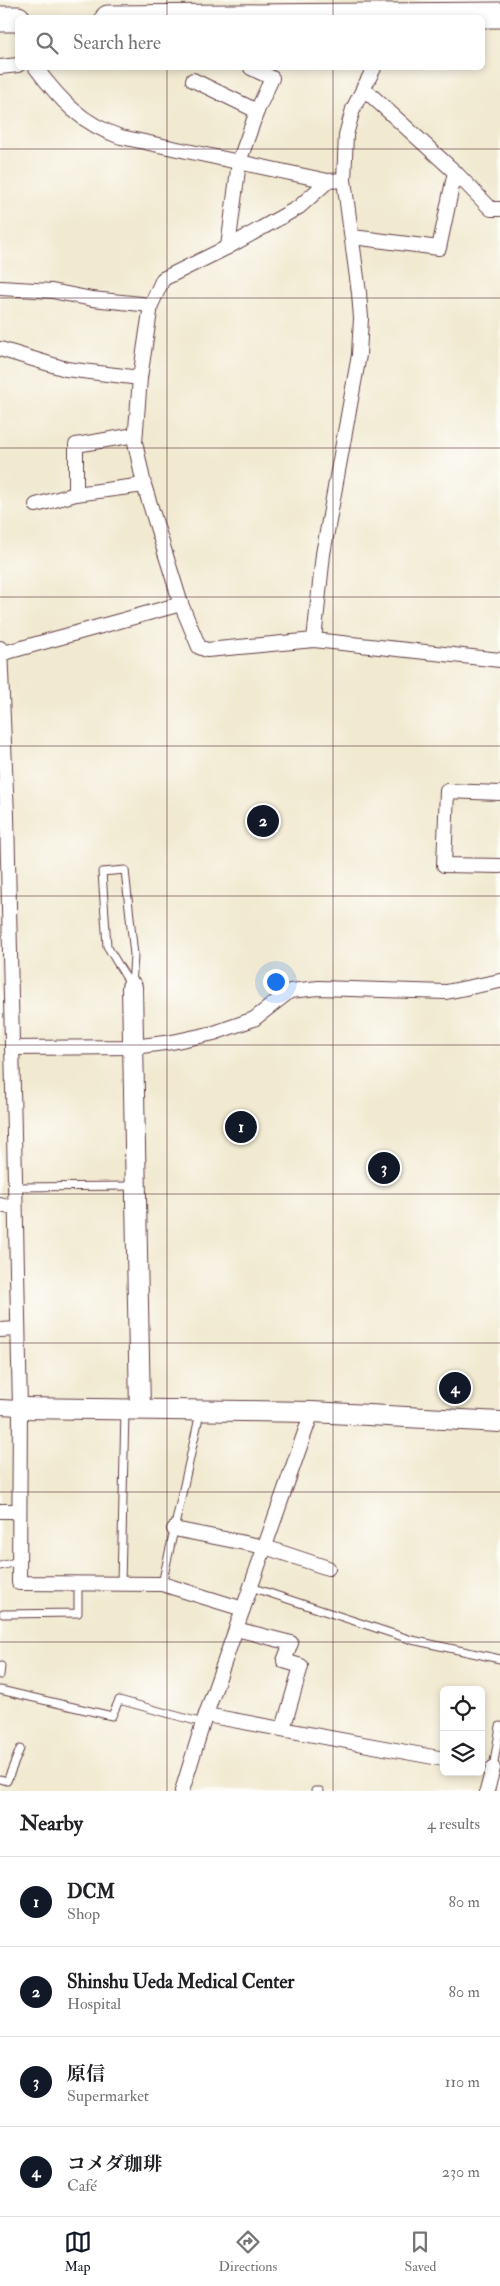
<!DOCTYPE html>
<meta charset="utf-8">
<style>
body{margin:0;font-family:"IM FELL Double Pica","Noto Serif JP",serif;background:#f2f2f2;color:#202124}
.controls{position:absolute;right:15px;bottom:15px;display:grid;overflow:hidden;border-radius:8px;box-shadow:0 2px 8px #0003}
.controls button{width:45px;height:45px;display:grid;place-items:center;padding:0;border:0;border-bottom:1px solid #e0e0e0;background:#fff;color:#202124;font:25px sans-serif}
.you{position:absolute;left:275px;top:981px;width:18px;height:18px;margin:-12px;border:4px solid #fff;border-radius:50%;background:#1a73e8;box-shadow:0 0 0 8px #1a73e833}
.badge{display:grid;place-items:center;width:32px;height:32px;border-radius:50%;background:#111827;color:#fff;font-size:16px;font-weight:700}
.pin{position:absolute;translate:-50% -50%;border:2px solid #fff;box-shadow:0 1px 5px #0006}
.list{margin:0;padding:0;list-style:none}
h2{display:flex;justify-content:space-between;align-items:center;height:65px;margin:0;padding:0 20px;font-size:21px}
h2 small{font-size:16px;font-weight:400;color:#757577}
.list li{display:grid;grid-template-columns:32px 1fr auto;gap:15px;align-items:center;box-sizing:border-box;height:90px;padding:0 20px;border-top:1px solid #e0e0e0}
.list b{display:block;font-size:19px;white-space:nowrap}
.list p{margin:0;font-size:16px;white-space:nowrap;color:#757577}
.list em{font-size:16px;font-style:normal;color:#757577}
.icon{flex:none;width:28px;height:28px;fill:none;stroke:currentColor;stroke-width:2;stroke-linecap:round;stroke-linejoin:round}
.map{position:relative;flex:none;width:500px;height:1791px;overflow:hidden}
.search{position:absolute;background:#fff;box-shadow:0 2px 8px #0003;left:15px;right:15px;top:15px;height:55px;display:flex;align-items:center;gap:12px;box-sizing:border-box;padding:0 18px;border-radius:8px;color:#757577;font-size:19px}
.sheet{height:425px;background:#fff}
nav{display:flex;justify-content:space-around;align-items:center;box-sizing:border-box;height:70px;border-top:1px solid #e0e0e0;background:#fff;font-size:14px;color:#757577}
nav a{display:grid;justify-items:center;gap:2px}
nav .on{color:#111827}
.map>svg:first-child{display:block}
.lines{fill:none;stroke-linecap:round;stroke-linejoin:round}
.lane-casing{stroke:#633d44;stroke-width:9}
.street-casing{stroke:#633d44;stroke-width:16}
.secondary-casing{stroke:#633d44;stroke-width:22}
.highway-casing{stroke:#633d44;stroke-width:27}
.lane{stroke:#fff;stroke-width:7}
.street{stroke:#fff;stroke-width:14}
.secondary{stroke:#fff;stroke-width:20}
.highway{stroke:#fff;stroke-width:25}
.grid{fill:none;stroke:#4a1f2b;stroke-width:1;stroke-opacity:0.55}
</style>
<div class="map">
<svg width="500" height="1791" viewBox="0 0 500 1791">
<rect width="100%" height="100%" fill="#fdfcf7"/>
<filter id="ink" filterUnits="userSpaceOnUse"><feTurbulence type="fractalNoise" baseFrequency=".02" numOctaves="2"/><feDisplacementMap in="SourceGraphic" scale="10" xChannelSelector="R" yChannelSelector="G"/><feConvolveMatrix kernelMatrix="1 2 1 2 8 2 1 2 1" color-interpolation-filters="sRGB"/></filter>
<filter id="wash" filterUnits="userSpaceOnUse"><feTurbulence type="fractalNoise" baseFrequency=".0096" numOctaves="4" result="noise"/><feDisplacementMap in="SourceGraphic" scale="20" xChannelSelector="R" yChannelSelector="G"/><feGaussianBlur stdDeviation="1.12" result="paint"/><feColorMatrix in="noise" values="0 0 0 0 0 0 0 0 0 0 0 0 0 0 0 0 0 1.4 0 .05"/><feComposite in="paint" operator="in"/></filter>
<g filter="url(#wash)">
<rect width="100%" height="100%" fill="#f1e9d0"/>
</g>
<g filter="url(#ink)">
<g class="lines">
<defs>
<g id="lane">
<path d="M125,870l9,85 -2,32 -25,-41 -5,-74z"/>
<path d="M14,1187l120,-1"/>
<path d="M0,1566l19,-5"/>
<path d="M121,1584l4,-174"/>
<path d="M162,1584l38,-171"/>
<path d="M251,1587l161,53 88,19"/>
<path d="M3,1614l75,-1v-29"/>
<path d="M0,1675l1,-9"/>
<path d="M0,1690l112,26 7,-16 84,23"/>
<path d="M493,1768l7,-42"/>
<path d="M0,1779l7,2 13,-32"/>
<path d="M315,1791h5"/>
</g>
<g id="street">
<path d="M0,67l18,-2"/>
<path d="M36,68c24,32 46,56 85,69l207,44 16,-1 2,-45 7,-26 21,-41"/>
<path d="M251,68l21,10 -15,33"/>
<path d="M193,80l64,31 -18,51 -11,85"/>
<path d="M363,88l92,84 36,37h9"/>
<path d="M328,181l-29,26 -71,40 -65,32 -12,26 -11,73 -5,64 9,43 37,119 18,43 8,3 107,-10 186,20"/>
<path d="M353,237l86,11 16,-76"/>
<path d="M0,288l52,3 40,8 59,6"/>
<path d="M0,349l66,20 74,9"/>
<path d="M76,494l68,-9"/>
<path d="M36,505l40,-11v-49l59,-10"/>
<path d="M314,640l9,-86 36,-199 2,-37 -2,-25 -15,-113"/>
<path d="M0,648l7,167 13,593 -1,175 143,1 81,25"/>
<path d="M0,654l181,-50"/>
<path d="M500,793l-53,-2 -3,74 56,1"/>
<path d="M12,1048l122,-1 38,-5 42,-9 40,-14 36,-28 29,-3 127,4 54,-11"/>
<path d="M0,1205l15,3"/>
<path d="M0,1330l17,-1"/>
<path d="M0,1407l20,1"/>
<path d="M0,1511h19"/>
<path d="M174,1529l91,18 63,21"/>
<path d="M236,1629l55,14 -7,18 17,5 -18,63"/>
<path d="M206,1715l238,44"/>
<path d="M182,1791l21,-68 109,-311"/>
<path d="M487,1791l6,-23"/>
</g>
<g id="secondary">
<path d="M132,987l8,422"/>
<path d="M20,1408l292,4 188,10"/>
</g>
<g id="highway">
<path d="M108,18l392,-3"/>
<path d="M0,19h18"/>
</g>
</defs>
<use href="#lane" class="lane-casing"/>
<use href="#street" class="street-casing"/>
<use href="#secondary" class="secondary-casing"/>
<use href="#highway" class="highway-casing"/>
<use href="#lane" class="lane"/>
<use href="#street" class="street"/>
<use href="#secondary" class="secondary"/>
<use href="#highway" class="highway"/>
</g>
</g>
<path class="grid" d="M167,0v18M333,0v18M167,68v1723M333,68v1723M0,149h500M0,298h500M0,448h500M0,597h500M0,746h500M0,896h500M0,1045h500M0,1194h500M0,1343h500M0,1492h500M0,1642h500"/>
</svg>
<div class="controls">
<button><svg class="icon" aria-label="locate" viewBox="0 0 24 24"><circle cx="12" cy="12" r="6"/><path d="M12 2v4M12 18v4M2 12h4M18 12h4"/></svg></button>
<button><svg class="icon" aria-label="layers" viewBox="0 0 24 24"><path d="M12 4l9 5-9 5-9-5zM3 14l9 5 9-5"/></svg></button>
</div>
<div class="you"></div>
<div class="pin badge" style="left:241px;top:1127px">1</div>
<div class="pin badge" style="left:263px;top:821px">2</div>
<div class="pin badge" style="left:384px;top:1168px">3</div>
<div class="pin badge" style="left:455px;top:1388px">4</div>
<div class="search"><svg class="icon" aria-label="search" viewBox="0 0 24 24"><circle cx="10" cy="10" r="6"/><path d="M15 15l6 6"/></svg>Search here</div>
</div>
<section class="sheet">
<h2>Nearby<small>4 results</small></h2>
<ul class="list">
<li><span class="badge">1</span><div><b>DCM</b><p>Shop</p></div><em>80 m</em></li>
<li><span class="badge">2</span><div><b>Shinshu Ueda Medical Center</b><p>Hospital</p></div><em>80 m</em></li>
<li><span class="badge">3</span><div><b>原信</b><p>Supermarket</p></div><em>110 m</em></li>
<li><span class="badge">4</span><div><b>コメダ珈琲</b><p>Café</p></div><em>230 m</em></li>
</ul>
</section>
<nav>
<a class="on"><svg class="icon" aria-label="map" viewBox="0 0 24 24"><path d="M3 6l6-2 6 2 6-2v14l-6 2-6-2-6 2zM9 4v14M15 6v14"/></svg>Map</a>
<a><svg class="icon" aria-label="directions" viewBox="0 0 24 24"><path d="M12 3l9 9-9 9-9-9zM9 14v-3h6M13 9l2 2-2 2"/></svg>Directions</a>
<a><svg class="icon" aria-label="saved" viewBox="0 0 24 24"><path d="M7 4h10v16l-5-4-5 4z"/></svg>Saved</a>
</nav>
